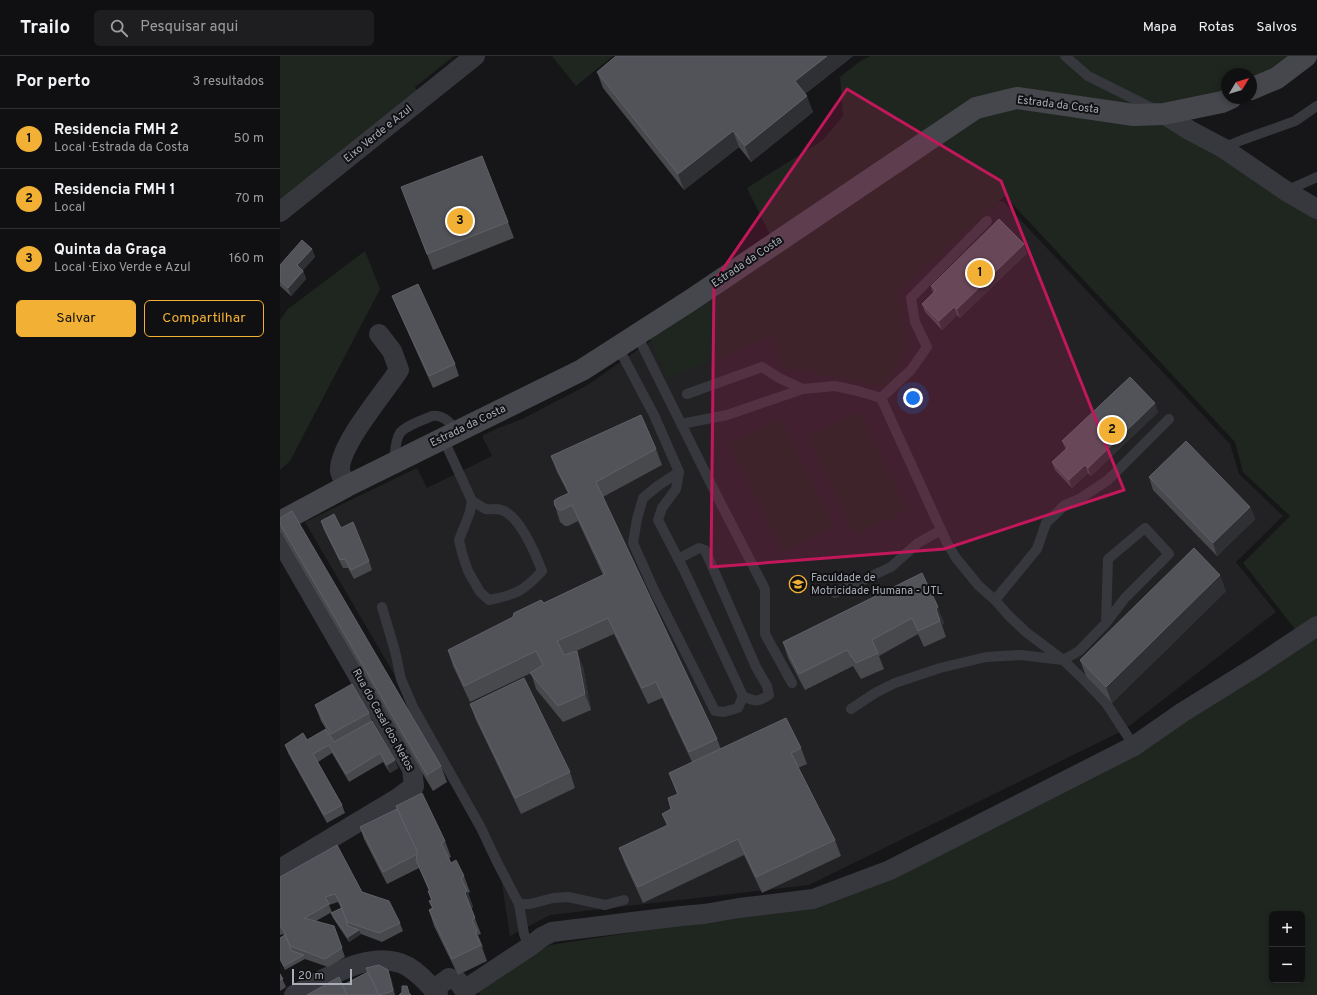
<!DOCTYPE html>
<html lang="pt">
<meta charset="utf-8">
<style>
body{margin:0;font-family:Overpass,sans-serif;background:#1e1e20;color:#f1f3f6}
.controls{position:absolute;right:12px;bottom:12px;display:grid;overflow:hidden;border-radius:6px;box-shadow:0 2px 6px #0003}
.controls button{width:36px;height:36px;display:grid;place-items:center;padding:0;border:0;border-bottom:1px solid #303032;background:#101012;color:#f1f3f6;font:20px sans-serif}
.compass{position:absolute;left:941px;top:12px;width:36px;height:36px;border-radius:50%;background:#101012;box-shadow:0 2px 6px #0003;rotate:52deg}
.scale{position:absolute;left:12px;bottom:10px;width:60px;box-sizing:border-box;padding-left:4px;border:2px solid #a8adb8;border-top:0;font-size:11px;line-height:14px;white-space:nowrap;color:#a8adb8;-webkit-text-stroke:3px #111113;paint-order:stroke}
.you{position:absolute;left:633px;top:342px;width:14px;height:14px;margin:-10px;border:3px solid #fff;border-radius:50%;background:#1a73e8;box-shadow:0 0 0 6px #1a73e833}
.badge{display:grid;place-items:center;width:26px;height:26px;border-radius:50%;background:#f2b134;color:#111;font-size:13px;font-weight:700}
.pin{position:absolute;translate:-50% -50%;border:2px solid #fff;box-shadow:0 1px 4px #0006}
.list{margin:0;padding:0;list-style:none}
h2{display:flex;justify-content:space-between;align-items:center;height:52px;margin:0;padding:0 16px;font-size:17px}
h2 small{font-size:13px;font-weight:400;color:#9c9d9f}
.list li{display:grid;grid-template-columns:26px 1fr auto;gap:12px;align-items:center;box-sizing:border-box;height:60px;padding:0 16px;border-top:1px solid #303032}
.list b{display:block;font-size:15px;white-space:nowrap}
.list p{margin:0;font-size:13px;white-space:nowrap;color:#9c9d9f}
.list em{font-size:13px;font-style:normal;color:#9c9d9f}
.actions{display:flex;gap:8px;padding:12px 16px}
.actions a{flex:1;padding:9px 0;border:1px solid #f2b134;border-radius:6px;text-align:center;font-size:14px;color:#f2b134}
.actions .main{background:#f2b134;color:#111}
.icon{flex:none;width:22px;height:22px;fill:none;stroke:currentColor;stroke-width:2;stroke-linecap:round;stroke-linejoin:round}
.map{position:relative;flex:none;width:1037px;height:939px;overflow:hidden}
header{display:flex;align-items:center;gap:24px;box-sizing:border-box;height:56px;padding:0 20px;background:#101012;border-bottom:1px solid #303032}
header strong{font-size:19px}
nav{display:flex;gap:22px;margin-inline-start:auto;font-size:14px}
.search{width:280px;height:36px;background:#1e1e20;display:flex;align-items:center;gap:10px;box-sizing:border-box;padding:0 14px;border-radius:6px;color:#9c9d9f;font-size:15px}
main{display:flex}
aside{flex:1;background:#101012}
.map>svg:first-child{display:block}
.built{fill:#222225}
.green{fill:#1e261f;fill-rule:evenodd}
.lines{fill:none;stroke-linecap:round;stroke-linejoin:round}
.lane{stroke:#37383d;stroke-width:10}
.street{stroke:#37383d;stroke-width:20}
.secondary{stroke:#45474d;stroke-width:22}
.wall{fill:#47494d}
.shaded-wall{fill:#2f3033}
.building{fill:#525359;stroke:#5f6168}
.marked{fill:#c2185b;fill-opacity:0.2;stroke:#c2185b;stroke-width:3;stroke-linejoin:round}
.labels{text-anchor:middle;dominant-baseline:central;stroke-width:4;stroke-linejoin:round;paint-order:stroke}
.street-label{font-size:11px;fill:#a8adb8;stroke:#111113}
.poi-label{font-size:11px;fill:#a8adb8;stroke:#111113;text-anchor:start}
</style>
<header>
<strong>Trailo</strong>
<div class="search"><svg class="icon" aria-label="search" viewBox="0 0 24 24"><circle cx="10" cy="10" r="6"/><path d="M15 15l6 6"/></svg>Pesquisar aqui</div>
<nav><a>Mapa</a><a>Rotas</a><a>Salvos</a></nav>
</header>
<main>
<aside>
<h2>Por perto<small>3 resultados</small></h2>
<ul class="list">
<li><span class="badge">1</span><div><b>Residencia FMH 2</b><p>Local · Estrada da Costa</p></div><em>50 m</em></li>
<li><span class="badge">2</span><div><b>Residencia FMH 1</b><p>Local</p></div><em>70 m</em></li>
<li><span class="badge">3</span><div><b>Quinta da Graça</b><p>Local · Eixo Verde e Azul</p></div><em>160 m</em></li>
</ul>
<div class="actions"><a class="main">Salvar</a><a>Compartilhar</a></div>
</aside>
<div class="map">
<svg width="1037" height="939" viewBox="0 0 1037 939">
<rect width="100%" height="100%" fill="#161618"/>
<path class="built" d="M723,145l227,243 9,30 44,42 -47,46 40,50 -152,118 -315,155 -259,30 -40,21 -10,-65 -71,-137 -124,-212 112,-54 10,20 65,-32 -10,-20 14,-7 26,-10 64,-33 66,-46 186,-120z"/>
<g class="green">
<path d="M0,0h174l-39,31 3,5 -138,110z"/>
<path d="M272,0h61l-37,30z"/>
<path d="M590,0h436l-55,33v-15h-24v24l-63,16 153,95v786h-836l-8,-9 77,-41 125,-19 220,-49 407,-239 -59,-75 47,-47 -47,-44 -8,-30 -230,-246 -107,96 11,55 -24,40 -103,-20 -10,-30 -105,41 -18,-42 130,-83 -32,-65 76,-48 20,-24 -3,-39 19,-15zM992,858h30v66h-30z"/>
<path d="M85,195l15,38 -90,172 -10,9v-150l8,-11z"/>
<path d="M580,356l47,99 -52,24 -48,-99z"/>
<path d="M501,362l53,107 -52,26 -53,-107z"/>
</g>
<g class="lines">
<g class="lane">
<path d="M785,0l23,20 68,34"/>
<path d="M943,92l19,-8 53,-19 22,-15"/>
<path d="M1006,135l31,-14"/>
<path d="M707,165l-76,77 4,24 12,25 -16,23 -30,28 66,145 9,15 23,28 16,14 14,16 17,16 37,28 16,-9 27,-28 19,-25 44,-44 -24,-26 -37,31 -2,64"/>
<path d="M357,279l83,167 45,87v45l27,49"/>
<path d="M338,291l36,68 25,57 -3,17 -14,19 -4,12 25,48 60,128c12,6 15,6 26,-1l-2,-9 -11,-19 -51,-117 -6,-2 -21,11"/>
<path d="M407,338l75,-27 17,11 24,11"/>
<path d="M401,368l46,-9 76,-26 32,-3 23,5 23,7"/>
<path d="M163,382l29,63 -2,11 -11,28 3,13 6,18 12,21 9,8c26,-5 35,-9 53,-29 -6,-16 -23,-57 -41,-61 -4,-2 -10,0 -15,-1 -5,-2 -10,-6 -14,-8"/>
<path d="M114,406c1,-8 1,-22 6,-29 5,-7 23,-13 32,-17 11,-2 18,7 26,15"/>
<path d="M399,416l-20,13 -16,13 -6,21 -4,24 21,47 61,121 9,1 14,-4 5,-12"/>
<path d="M555,537l56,-26 27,-24 23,-13"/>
<path d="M715,544l42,-51 9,-26 19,-18 16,-7 27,-18 61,-61"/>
<path d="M102,551l13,44 6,28 12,28 68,121 15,32 23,44h11l23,-6 15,-1 37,8 19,-5"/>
<path d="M571,653l24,-16 20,-10 45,-15 46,-11 34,-2 43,5 23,22 20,21 28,43"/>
<path d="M239,848l5,30 5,13"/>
</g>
<g class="street">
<path d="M884,58l25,16 34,18 63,43 31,18"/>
<path d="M0,156l195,-156"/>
<path d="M67,430c-2,-4 -6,-10 -7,-15 -2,-25 45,-79 59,-101l-7,-19 -13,-17"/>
<path d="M0,484l132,229 2,17 -16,12 -118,71"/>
<path d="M154,933l15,-11 9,3 6,9 65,-43 13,-10 10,-5 129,-16 23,-2 35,-6 74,-9 77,-29 244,-124 49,-34 74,-46 60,-40"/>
<path d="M14,939c31,-16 77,-48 113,-29 12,7 22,18 31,29"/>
</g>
<g class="secondary">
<path d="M971,33l26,-11 29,-22"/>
<path d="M0,466l67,-36 235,-116 109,-70 285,-192 41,-10 117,17 30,-1 58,-12 9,-4"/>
</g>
</g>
<g class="wall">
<path d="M336,0h237l-48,38 8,18 -62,50 -12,-15 -55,43 -81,-102 -6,-16z"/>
<path d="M121,131l107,35 6,16 -81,32z"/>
<path d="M32,193l3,8 -12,13 3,9 -15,17 -11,-10v-21z"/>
<path d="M747,197l-67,65 -3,-3 -15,15 -17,-18 -3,-8 11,-11 -2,-7z"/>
<path d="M112,240l63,68 4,12 -26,12 -36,-80z"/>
<path d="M878,356l-67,64 -3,-3 -16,15 -17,-18 -3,-8 14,-12 -4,-9z"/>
<path d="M376,393l6,16 -59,32 114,242 4,10 80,-1 6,16 -9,4 37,72 6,16 -79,37 -18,-38 -101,48 -18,-39 -6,-16 48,-22 -5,-12 9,-5 6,-15 -8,-21 23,-11 -30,-64 -14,6 -34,-70 -40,18 9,15 8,43 -28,12 -27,-33 -5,-16 -61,29 -17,-36 -5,-16 155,-75 -25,-54 -10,5h-3l-5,-4 -5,-16 13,-13 -11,-21 -6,-16z"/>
<path d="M869,421l101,30 5,12 -38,37 -64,-66z"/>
<path d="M0,462l161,248 6,16 -14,9 -150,-255 -3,-10z"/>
<path d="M41,465l20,7 28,33 3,9 -18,9 -6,-11h-5l-19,-38z"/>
<path d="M642,517l22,50 -2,2 4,12 -22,10 -6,-13 -39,22 5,13 -23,10 -8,-13 -48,24 -17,-32 -5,-16z"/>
<path d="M946,535l-114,112 -26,-27 -6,-16z"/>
<path d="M190,648l100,68 5,16 -54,26 -45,-94z"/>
<path d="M35,649l54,8 3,8 26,47 -8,5 -7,-11 -34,20 -17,-29 -14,9 24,43 3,8 -18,10 -39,-70 -3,-8 22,-5 19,-11 -5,-8z"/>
<path d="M116,750l49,35 6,16 -2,1 2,5 13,13 6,16 -2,1 5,14 -2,1 10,26 -3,1 5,12h-1l5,14 -29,14 -24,-49 -5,-16 3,-2 -3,-7 2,-1 -3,-9h1l-10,-23 -32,16 -23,-45 -4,-12 37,-18z"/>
<path d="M0,821l82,15 38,31 3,8 -21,11 -21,-8 -12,8 -16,-24 -2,-5 10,-5 -3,-6 -9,3 3,7 -16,9 18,5 11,31 -17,10 -23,-8 -20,11 -5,-10v-22l4,-2 -1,-2 -3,1z"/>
<path d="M86,912l25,10 4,17h-88l36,-10 25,-13z"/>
<path d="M0,918l6,13 -6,4z"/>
</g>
<g class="shaded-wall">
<path d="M547,0h26l-52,41 -6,-16z"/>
<path d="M527,40l6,16 -62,50 -6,-16z"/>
<path d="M453,75l6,16 -55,43 -6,-16z"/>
<path d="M744,188l3,9 -67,65 -3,-9z"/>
<path d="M32,193l3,8 -15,16 -3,-8z"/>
<path d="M23,215l3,8 -15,17 -3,-8z"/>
<path d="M674,251l3,8 -15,15 -3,-9z"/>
<path d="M875,347l3,9 -67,64 -3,-8z"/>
<path d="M805,409l3,8 -16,15 -3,-8z"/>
<path d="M970,451l5,12 -38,37 -4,-13z"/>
<path d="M940,519l6,16 -114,112 -6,-16z"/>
<path d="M658,551l6,16 -2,2 4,12 -10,-28z"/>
<path d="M297,595l6,16 8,43 -6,-16z"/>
<path d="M115,704l3,8 -8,5 -3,-8z"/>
<path d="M187,835l6,16 -2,2 -6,-16z"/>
<path d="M79,874l2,4 -12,8 -1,-5z"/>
<path d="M108,914l3,8 4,17 -2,-4z"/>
</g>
<g class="building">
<path d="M336,0h211l-32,25 12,15 -62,50 -12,-15 -55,43 -81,-102z"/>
<path d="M202,100l26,66 -81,32 -26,-67z"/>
<path d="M719,163l25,25 -67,65 -3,-2 -15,14 -17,-17 14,-14 -5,-4z"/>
<path d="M22,184l10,9 -15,16 6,6 -15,17 -8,-7v-16z"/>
<path d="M138,228l37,80 -26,12 -37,-80z"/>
<path d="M850,321l25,26 -67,65 -3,-3 -16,15 -17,-18 16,-15 -6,-6z"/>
<path d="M361,359l15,34 -60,33 121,257 -28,13 -33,-70 -14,6 -34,-70 -51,23 7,14 13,-4 8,43 -27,12 -28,-33 13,-8 -7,-14 -72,35 -16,-36 65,-33 1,-4 27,-13 3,3 61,-29 -33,-69 -10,5h-3l-4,-4 -1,-5 2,-2 13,-6 -18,-37z"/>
<path d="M906,385l64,66 -37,36 -64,-66z"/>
<path d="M12,455l149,255 -14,9 -147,-251v-6z"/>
<path d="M54,458l7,14 12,-6 16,39 -18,9 -6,-11 -5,1 -19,-39z"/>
<path d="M914,492l26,27 -114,112 -26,-27z"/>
<path d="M642,517l16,34 -2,2 4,12 -22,10 -6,-13 -40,22 6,13 -22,10 -9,-13 -48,24 -16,-32z"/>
<path d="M244,622l46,94 -55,26 -45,-94z"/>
<path d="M72,628l17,29 -38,21 -16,-29z"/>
<path d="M506,662l15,30 -10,5 44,87 -79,37 -18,-38 -100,48 -19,-39 49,-23 -6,-11 9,-5 -3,-11 10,-4 -9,-21z"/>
<path d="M92,665l23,39 -8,5 -7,-12 -34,21 -17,-29 -16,9 29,51 -18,10 -39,-70 18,-12 4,7 19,-11 8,13z"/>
<path d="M142,737l23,48 -4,2 10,20 5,-3 8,16 -3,2 6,13 -2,2 10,25 -3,2 5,11 -2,1 6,13 -29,14 -23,-49 4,-2 -4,-7 3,-1 -4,-9h2l-14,-31 1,-5 -1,-5 -20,-44z"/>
<path d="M117,753l20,42v3l-34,18 -23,-45z"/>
<path d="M57,789l25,47 27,9 11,22 -21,10 -32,-11 -7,-19 -5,-9 -10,3 4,7 -25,14 30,8 8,22 -17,11 -35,-13 -6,-15 -4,-5v-49z"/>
<path d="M62,852l6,18 11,4 -11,7 -17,-24z"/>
<path d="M5,879l7,16 12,4 -20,11 -4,-7v-21z"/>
<path d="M99,909l9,5 5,21 -14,4 -13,-27z"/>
<path d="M88,916l11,23h-32l-4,-10z"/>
<path d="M0,918l3,5 -3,1z"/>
<path d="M59,921l8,18h-40z"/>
<path d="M122,930h5l2,7 2,2h-12l3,-3z"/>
</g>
<path class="marked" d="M567,33l154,92 123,309 -180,59 -233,18 3,-285z"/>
<defs>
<symbol id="university-ring" viewBox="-11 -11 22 22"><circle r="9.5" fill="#111113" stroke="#f2b134" stroke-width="1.5"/><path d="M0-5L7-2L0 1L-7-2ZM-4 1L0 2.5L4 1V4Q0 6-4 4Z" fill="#f2b134"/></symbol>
</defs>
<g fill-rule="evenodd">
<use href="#university-ring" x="508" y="518" width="20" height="20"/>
</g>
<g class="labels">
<g class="street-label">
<text transform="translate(778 49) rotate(7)">Estrada da Costa</text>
<text transform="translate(98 78) rotate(-39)">Eixo Verde e Azul</text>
<text transform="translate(467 206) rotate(-34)">Estrada da Costa</text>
<text transform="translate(188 370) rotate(-26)">Estrada da Costa</text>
<text transform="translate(103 664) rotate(61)">Rua do Casal dos Netos</text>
</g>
<g class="poi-label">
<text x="531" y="522">Faculdade de<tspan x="531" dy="13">Motricidade Humana - UTL</tspan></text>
</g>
</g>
</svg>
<div class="controls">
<button>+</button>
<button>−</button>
</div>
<svg class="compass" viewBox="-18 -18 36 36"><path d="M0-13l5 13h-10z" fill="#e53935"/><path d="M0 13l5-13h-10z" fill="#9c9d9f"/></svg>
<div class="scale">20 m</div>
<div class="you"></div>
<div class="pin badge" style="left:700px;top:217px">1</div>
<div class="pin badge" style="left:832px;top:374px">2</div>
<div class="pin badge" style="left:180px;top:165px">3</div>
</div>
</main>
